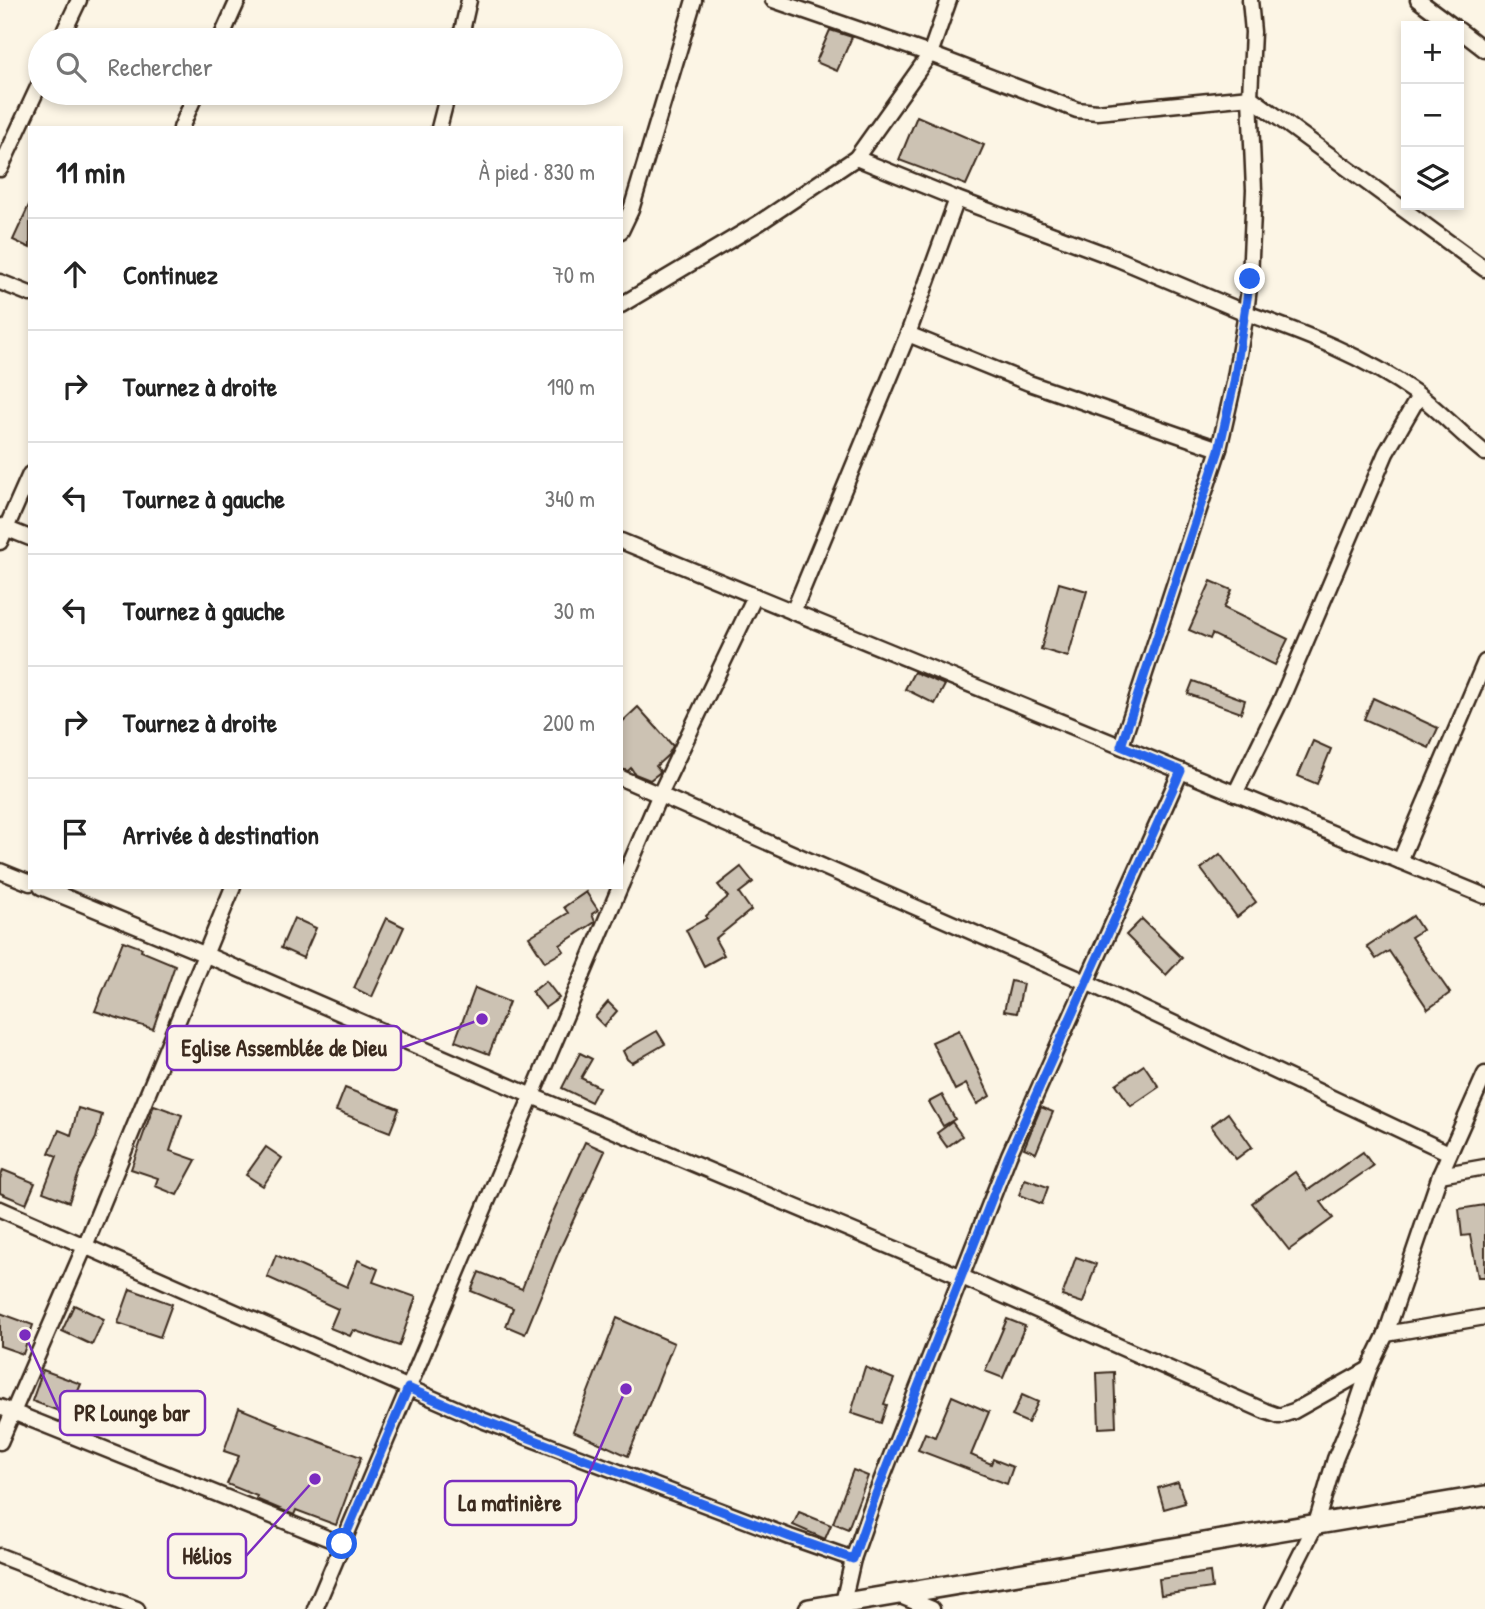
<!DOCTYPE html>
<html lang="fr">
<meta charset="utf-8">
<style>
body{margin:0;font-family:"Patrick Hand",sans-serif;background:#f2f2f2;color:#222}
.controls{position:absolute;right:21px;top:21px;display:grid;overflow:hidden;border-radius:0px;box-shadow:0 4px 10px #0003}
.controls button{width:63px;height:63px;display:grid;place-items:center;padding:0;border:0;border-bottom:2px solid #e0e0e0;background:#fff;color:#222;font:35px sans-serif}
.stop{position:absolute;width:21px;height:21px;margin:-16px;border:5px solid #2563eb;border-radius:50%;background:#fff}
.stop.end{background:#2563eb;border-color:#fff;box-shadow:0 2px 7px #0008}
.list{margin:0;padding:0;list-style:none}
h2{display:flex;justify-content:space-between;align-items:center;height:91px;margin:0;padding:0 28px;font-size:30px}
h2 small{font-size:23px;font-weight:400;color:#767676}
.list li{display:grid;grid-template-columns:46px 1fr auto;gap:21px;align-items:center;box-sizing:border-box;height:112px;padding:0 28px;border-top:2px solid #e0e0e0}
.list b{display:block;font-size:26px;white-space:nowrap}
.list em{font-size:23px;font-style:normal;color:#767676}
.icon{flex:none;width:38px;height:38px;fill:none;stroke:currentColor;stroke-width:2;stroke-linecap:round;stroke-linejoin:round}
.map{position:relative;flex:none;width:1485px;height:1609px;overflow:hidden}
.search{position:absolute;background:#fff;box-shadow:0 4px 10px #0003;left:28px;top:28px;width:595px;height:77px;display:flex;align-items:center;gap:18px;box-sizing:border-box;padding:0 24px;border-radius:38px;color:#767676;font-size:26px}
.panel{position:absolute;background:#fff;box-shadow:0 4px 10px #0003;left:28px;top:126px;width:595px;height:763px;border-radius:0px}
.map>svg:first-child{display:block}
.building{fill:#ccc2b3;stroke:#3b2a1e;stroke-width:2}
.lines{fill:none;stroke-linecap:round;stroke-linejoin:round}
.street-casing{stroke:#3b2a1e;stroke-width:19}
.secondary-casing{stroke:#3b2a1e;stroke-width:24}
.street{stroke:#fcf5e5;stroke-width:14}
.secondary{stroke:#fcf5e5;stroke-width:19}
.route{stroke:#2563eb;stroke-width:9}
.leader{fill:none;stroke:#7b2cbf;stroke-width:2.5}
.callout-dot{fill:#7b2cbf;stroke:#fcf5e5;stroke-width:2.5}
.callout{fill:#fcf5e5;stroke:#7b2cbf;stroke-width:2.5}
.callout-label{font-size:23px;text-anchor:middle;font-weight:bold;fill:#3b2a1e}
</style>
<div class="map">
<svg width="1485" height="1609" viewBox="0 0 1485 1609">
<rect width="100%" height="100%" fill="#fcf5e5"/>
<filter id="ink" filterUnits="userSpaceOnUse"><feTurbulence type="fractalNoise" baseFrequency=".0143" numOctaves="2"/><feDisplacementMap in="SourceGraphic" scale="14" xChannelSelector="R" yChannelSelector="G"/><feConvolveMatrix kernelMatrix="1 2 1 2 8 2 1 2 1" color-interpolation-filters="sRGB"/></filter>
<g filter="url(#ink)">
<g class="building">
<path d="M830,30l22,7 -15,34 -21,-9z"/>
<path d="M917,116l67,29 -18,40 -67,-25z"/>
<path d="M30,203v45l-17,-8z"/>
<path d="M1211,581l21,9 -8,18 64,31 -13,26 -63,-31 -2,5 -21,-9z"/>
<path d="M1059,583l28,8 -19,66 -27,-8z"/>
<path d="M914,672l31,13 -10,19 -30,-15z"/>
<path d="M1193,681l52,19 -4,13 -53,-19z"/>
<path d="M1373,698l65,30 -9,20 -65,-29z"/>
<path d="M638,707l35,39 -5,9 -12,11 4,5 -1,2 -9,7 -15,-6 -4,-6 -3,3 -7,-2v-46z"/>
<path d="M1313,741l18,8 -14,35 -19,-8z"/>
<path d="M1220,854l36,48 -19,15 -36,-48z"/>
<path d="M741,867l12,15 -14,11 12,17 -36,29 9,16 -20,11 -18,-36 21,-12 -1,-2 22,-19 -10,-12z"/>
<path d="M586,892l12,18 -6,4 3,8 -35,23 4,6 -19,11 -16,-25 39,-24 -4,-6z"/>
<path d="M1413,916l9,14 -11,7 39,56 -22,16 -39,-58 -13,8 -9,-13z"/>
<path d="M294,918l22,10 -13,30 -22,-10z"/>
<path d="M386,918l18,9 -32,70 -18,-9z"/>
<path d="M1142,919l40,39 -16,17 -40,-40z"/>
<path d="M123,941l19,7 -1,3 34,14 -22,64 -58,-18z"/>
<path d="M546,981l13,17 -14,10 -13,-16z"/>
<path d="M1011,981l12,3 -6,29 -13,-2z"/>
<path d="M475,988l34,14 -20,52 -34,-13z"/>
<path d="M608,1002l9,9 -13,15 -9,-9z"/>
<path d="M959,1030l31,66 -13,8 -11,-20 -11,6 -23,-48z"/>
<path d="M657,1031l8,13 -33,19 -5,-4 -4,-8z"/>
<path d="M580,1053l12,6 -11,19 18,9 -8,15 -29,-14z"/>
<path d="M1144,1065l15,22 -28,19 -15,-22z"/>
<path d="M345,1088l54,21 -9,23 -54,-21z"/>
<path d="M942,1095l13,24 -12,7 -14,-24z"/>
<path d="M154,1105l28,10 -12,36 26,9 -19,35 -22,-9 3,-8 -27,-9z"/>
<path d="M1041,1107l12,5 -17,41 -12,-5z"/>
<path d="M78,1108l24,7 -6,23 -16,32 -11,32 -26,-10 14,-36 -8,-3 10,-23 12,5z"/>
<path d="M1228,1113l24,34 -16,12 -25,-33z"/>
<path d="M952,1122l10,14 -15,11 -10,-14z"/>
<path d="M585,1142l20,9 -46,100 -34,83 -19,-8 7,-18 -42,-17 8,-19 43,17 22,-57z"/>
<path d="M266,1147l16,11 -19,28 -17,-11z"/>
<path d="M1363,1152l10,14 -52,36 12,16 -44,32 -37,-47 43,-31 13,18z"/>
<path d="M3,1170l32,13 -9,21 -26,-11v-14z"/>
<path d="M1025,1179l23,8 -6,17 -23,-9z"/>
<path d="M1485,1205v72h-7l-8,-42 -8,1 -3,-27z"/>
<path d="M276,1255l71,32 11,-27 20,9 -5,13 43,15 -17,49 -46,-16 -3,6 -20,-8 8,-19 -71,-32z"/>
<path d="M1076,1257l20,7 -13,39 -21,-7z"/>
<path d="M130,1289l42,15 -12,33 -42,-14z"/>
<path d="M74,1305l30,14 -12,26 -30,-14z"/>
<path d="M0,1313l33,12 -10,29 -23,-8z"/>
<path d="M617,1318l57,25 -46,113 -55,-25z"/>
<path d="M1007,1319l18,7 -22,52 -18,-7z"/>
<path d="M865,1367l29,12 -10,25 3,1 -6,18 -30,-10z"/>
<path d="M43,1370l38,14 -7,17 -5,-1 -5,13 -32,-12z"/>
<path d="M1114,1372l2,55 -17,1 -2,-55z"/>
<path d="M1022,1395l16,7 -10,21 -16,-7z"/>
<path d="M952,1396l37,16 -18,43 20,9 2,-5 20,8 -6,17 -89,-34 7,-17 10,4z"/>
<path d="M239,1408l39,16 -1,2 84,31 -25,68 -40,-15 -2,5 -38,-16 1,-3 -30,-12 12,-28 -15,-5z"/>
<path d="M853,1470l15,6 -20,53 -15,-6z"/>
<path d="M1178,1482l7,21 -21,6 -6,-21z"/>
<path d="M799,1512l32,13 -6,14 -32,-14z"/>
<path d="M1210,1572l2,16 -51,7 -2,-16z"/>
</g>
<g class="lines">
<defs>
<g id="street">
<path d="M949,0l-19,54 147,56 20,2 153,-15 235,172"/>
<path d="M1418,0l35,26"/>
<path d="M1459,30l26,20"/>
<path d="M60,40l19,-40"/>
<path d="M220,40l18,-40"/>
<path d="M460,40l9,-40"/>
<path d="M181,128l15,-35"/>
<path d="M439,128l9,-35"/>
<path d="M856,158l101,41 161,60 128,54 4,-34 4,-89 -4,-93 3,-65 -3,-32"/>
<path d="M0,169l40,-86"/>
<path d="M621,231l10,-21 63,-210"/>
<path d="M0,282l30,12"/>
<path d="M621,305l138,-82 97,-65 74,-104 -157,-54"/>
<path d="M908,334l49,-135"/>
<path d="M0,526l30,12"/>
<path d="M621,541l864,355"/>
<path d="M0,542l30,-68"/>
<path d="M793,612l115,-278 121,49 190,66 15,-66 12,-70c60,21 118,43 170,80 24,18 45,41 69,60"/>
<path d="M1121,746l98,-297"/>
<path d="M621,778l465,204 363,171"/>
<path d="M1235,794l46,-94 105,-247 33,-57"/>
<path d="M1400,861l85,-199"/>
<path d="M0,871l30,12"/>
<path d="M621,885l39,-91 95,-198"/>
<path d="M41,887l163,67 328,142 430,181 303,134 14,5 15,-5 75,-42"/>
<path d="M1440,1175l45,-8"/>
<path d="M0,1209l482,211 308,117 63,22"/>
<path d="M1386,1334l99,-17"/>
<path d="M0,1407l342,137"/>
<path d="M0,1442l85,-196 148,-359"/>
<path d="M0,1556l137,53"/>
<path d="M898,1595l34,14"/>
<path d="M315,1609l305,-722"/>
<path d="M840,1609l3,-6 10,-44 23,-65 133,-339 172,-384"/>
<path d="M1273,1609l43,-85 19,-65 19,-46 15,-44 17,-35 54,-159 45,-101"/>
</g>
<path id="secondary" d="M809,1609l676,-113"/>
</defs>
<use href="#street" class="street-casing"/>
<use href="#secondary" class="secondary-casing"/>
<use href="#street" class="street"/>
<use href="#secondary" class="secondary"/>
</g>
</g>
<g class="lines" filter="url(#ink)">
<path class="route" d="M342,1544l66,-156 74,32 308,117 63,22 23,-65 133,-339 172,-384 -60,-25 98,-296 15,-67 16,-104"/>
</g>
<path class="leader" d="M482 1019L401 1048M25 1335L60 1413M626 1389L576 1503M315 1479L246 1556"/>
<g class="callout-dot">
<circle cx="482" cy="1019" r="7"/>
<circle cx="25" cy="1335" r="7"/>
<circle cx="626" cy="1389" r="7"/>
<circle cx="315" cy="1479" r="7"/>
</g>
<g class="callout">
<rect x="167" y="1026" width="234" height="44" rx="7"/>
<rect x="60" y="1391" width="145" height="44" rx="7"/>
<rect x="445" y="1481" width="131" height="44" rx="7"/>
<rect x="168" y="1534" width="78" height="44" rx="7"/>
</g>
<g class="callout-label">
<text x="284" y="1056">Eglise Assemblée de Dieu</text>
<text x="132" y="1421">PR Lounge bar</text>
<text x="510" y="1511">La matinière</text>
<text x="207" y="1564">Hélios</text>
</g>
</svg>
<div class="controls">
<button>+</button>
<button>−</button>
<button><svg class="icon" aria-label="layers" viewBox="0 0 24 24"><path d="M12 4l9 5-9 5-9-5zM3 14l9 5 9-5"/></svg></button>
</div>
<div class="stop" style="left:342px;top:1544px"></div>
<div class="stop end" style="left:1250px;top:279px"></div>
<div class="search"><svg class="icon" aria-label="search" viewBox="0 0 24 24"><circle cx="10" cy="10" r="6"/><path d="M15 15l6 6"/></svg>Rechercher</div>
<section class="panel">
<h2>11 min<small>À pied · 830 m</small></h2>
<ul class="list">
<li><svg class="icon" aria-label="ahead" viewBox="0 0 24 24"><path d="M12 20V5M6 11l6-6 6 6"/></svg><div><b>Continuez</b></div><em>70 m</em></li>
<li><svg class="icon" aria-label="right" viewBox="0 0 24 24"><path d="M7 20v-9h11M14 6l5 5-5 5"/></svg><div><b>Tournez à droite</b></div><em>190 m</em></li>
<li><svg class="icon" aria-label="left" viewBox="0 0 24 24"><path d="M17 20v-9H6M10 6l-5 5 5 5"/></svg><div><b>Tournez à gauche</b></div><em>340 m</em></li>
<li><svg class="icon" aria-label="left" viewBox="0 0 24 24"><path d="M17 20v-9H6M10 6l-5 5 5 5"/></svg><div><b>Tournez à gauche</b></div><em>30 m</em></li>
<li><svg class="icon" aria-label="right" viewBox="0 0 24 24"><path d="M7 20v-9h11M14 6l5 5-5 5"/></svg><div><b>Tournez à droite</b></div><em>200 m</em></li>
<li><svg class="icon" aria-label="arrive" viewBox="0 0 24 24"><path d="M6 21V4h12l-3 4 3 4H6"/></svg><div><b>Arrivée à destination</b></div></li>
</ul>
</section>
</div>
